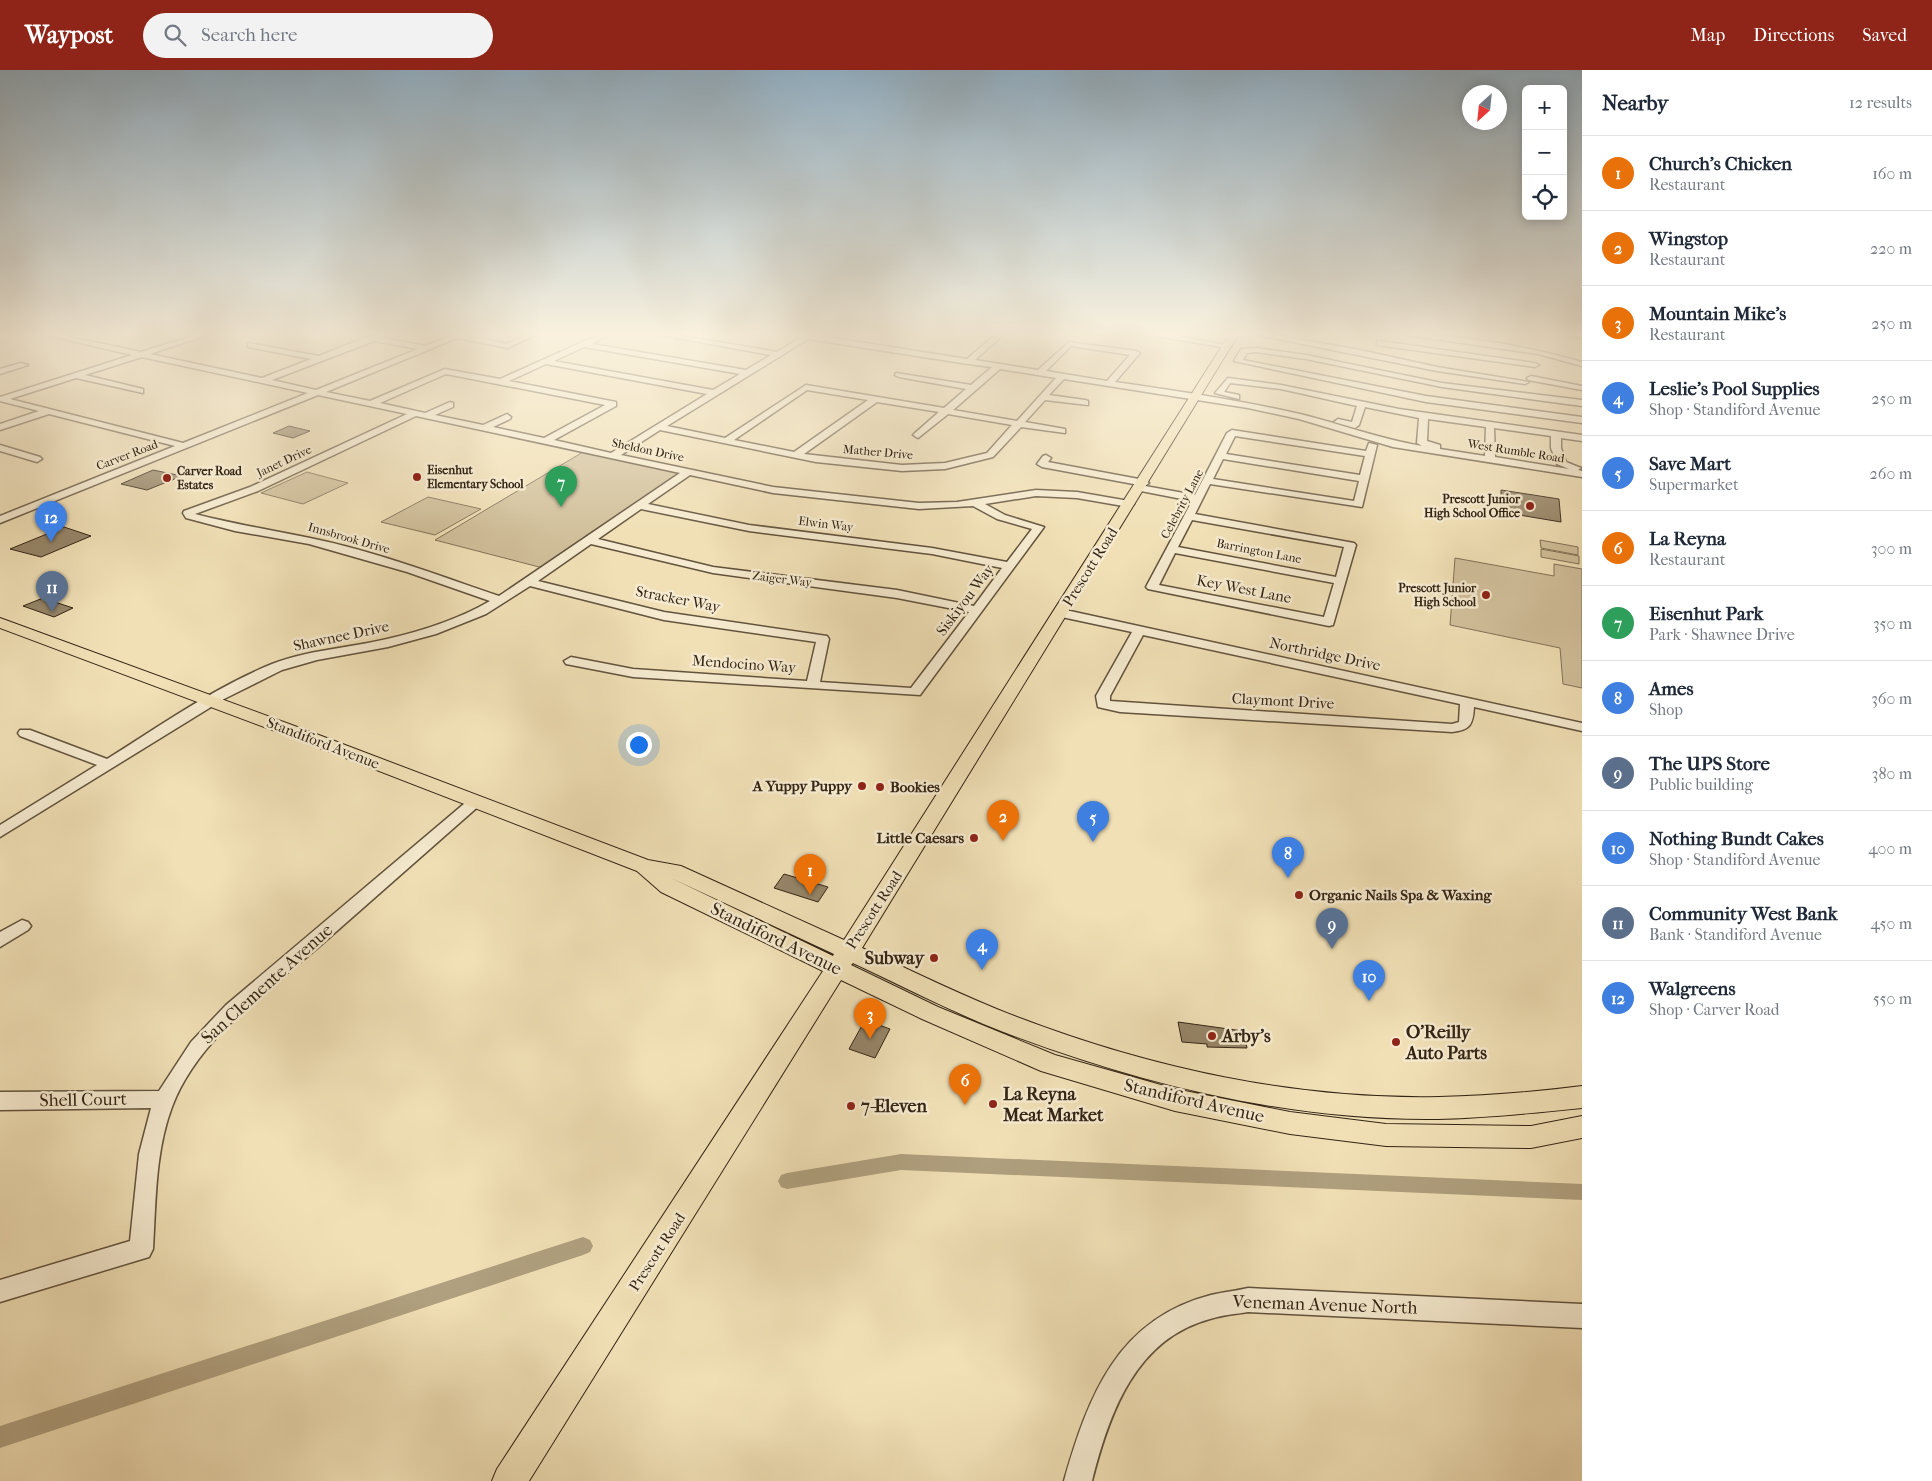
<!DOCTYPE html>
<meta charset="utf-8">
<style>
body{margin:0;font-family:"IM FELL French Canon",serif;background:#f2f2f3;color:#1f2937}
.controls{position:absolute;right:15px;top:15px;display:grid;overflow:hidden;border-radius:8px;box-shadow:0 2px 12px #0003}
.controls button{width:45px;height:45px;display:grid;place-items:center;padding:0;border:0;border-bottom:1px solid #e0e1e3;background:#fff;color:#1f2937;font:25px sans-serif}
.compass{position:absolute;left:1462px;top:15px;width:45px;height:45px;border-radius:50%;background:#fff;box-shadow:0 2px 12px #0003;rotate:207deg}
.you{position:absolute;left:638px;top:674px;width:18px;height:18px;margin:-12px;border:4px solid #fff;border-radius:50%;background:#1a73e8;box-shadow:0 0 0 8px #1a73e833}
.badge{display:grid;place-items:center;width:32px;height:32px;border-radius:50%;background:#8f2418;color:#fff;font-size:16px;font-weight:700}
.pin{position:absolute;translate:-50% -41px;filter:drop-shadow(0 1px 2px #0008)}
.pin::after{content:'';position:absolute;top:26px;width:18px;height:15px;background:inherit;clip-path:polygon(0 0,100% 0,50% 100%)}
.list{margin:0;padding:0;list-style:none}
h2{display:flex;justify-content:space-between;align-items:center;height:65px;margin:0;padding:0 20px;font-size:21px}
h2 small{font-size:16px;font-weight:400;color:#747a83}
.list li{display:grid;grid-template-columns:32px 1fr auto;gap:15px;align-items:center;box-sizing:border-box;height:75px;padding:0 20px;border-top:1px solid #e0e1e3}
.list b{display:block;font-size:19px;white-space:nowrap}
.list p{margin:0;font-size:16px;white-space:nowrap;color:#747a83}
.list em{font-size:16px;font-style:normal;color:#747a83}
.icon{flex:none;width:28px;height:28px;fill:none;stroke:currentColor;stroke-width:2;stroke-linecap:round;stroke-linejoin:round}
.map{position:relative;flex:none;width:1582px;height:1411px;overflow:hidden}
header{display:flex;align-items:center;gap:30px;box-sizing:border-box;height:70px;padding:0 25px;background:#8f2418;color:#fff}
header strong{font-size:24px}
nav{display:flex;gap:28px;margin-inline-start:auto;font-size:18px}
.search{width:350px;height:45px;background:#f2f2f3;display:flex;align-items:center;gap:12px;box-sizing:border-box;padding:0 18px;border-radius:28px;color:#747a83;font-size:19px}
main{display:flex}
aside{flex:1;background:#fff}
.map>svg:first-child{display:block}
.green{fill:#d1c09b;stroke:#827258}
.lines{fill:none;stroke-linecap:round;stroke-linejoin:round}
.canal{fill:#b0a07f;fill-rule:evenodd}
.building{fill:#968669;stroke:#332415}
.minor-casing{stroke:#62533d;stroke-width:3}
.major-casing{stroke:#332415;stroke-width:2}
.minor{fill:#f6ebd0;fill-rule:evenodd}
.major{fill:#f1e0b6;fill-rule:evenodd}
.poi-dot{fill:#8f2418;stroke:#f6ebd0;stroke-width:2}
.labels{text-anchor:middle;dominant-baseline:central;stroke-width:5;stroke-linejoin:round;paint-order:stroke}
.far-street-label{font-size:12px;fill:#332415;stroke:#f6ebd0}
.far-poi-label{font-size:12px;font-weight:bold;fill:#332415;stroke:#f6ebd0;text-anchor:start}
.street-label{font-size:15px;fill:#332415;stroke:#f6ebd0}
.poi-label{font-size:15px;font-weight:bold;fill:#332415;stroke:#f6ebd0;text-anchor:end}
.near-street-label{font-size:18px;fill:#332415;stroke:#f6ebd0}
.near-poi-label{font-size:18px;font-weight:bold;fill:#332415;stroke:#f6ebd0;text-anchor:start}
</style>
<header>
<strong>Waypost</strong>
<div class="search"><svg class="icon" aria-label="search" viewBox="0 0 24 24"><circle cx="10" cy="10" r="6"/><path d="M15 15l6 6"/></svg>Search here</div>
<nav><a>Map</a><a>Directions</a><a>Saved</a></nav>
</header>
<main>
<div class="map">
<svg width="1582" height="1411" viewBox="0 0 1582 1411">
<rect width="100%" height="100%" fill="#f1e0b6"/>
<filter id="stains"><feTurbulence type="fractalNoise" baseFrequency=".004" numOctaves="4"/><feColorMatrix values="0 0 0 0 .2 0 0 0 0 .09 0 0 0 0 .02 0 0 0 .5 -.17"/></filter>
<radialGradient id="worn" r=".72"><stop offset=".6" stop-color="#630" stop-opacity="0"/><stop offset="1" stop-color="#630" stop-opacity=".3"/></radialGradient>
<g class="green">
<path d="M583,382l96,21 -136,95 -108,-28z"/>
<path d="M307,402l41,11 -45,21 -42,-11z"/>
<path d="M428,427l53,12 -46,26 -54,-13z"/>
<path d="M1540,470l38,7v8l-37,-7z"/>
<path d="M1541,479l38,7v8l-38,-7z"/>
<path d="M1455,488l99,18v-12l28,5v119l-19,-4 -3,-36 -110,-23z"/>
</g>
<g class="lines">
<g class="canal">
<path d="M901,1084l681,30v16l-681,-30 -114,19 -6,-2 -3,-6 3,-6 6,-2z"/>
<path d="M583,1167l7,3 3,6 -3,6 -7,3 -583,193v-22z"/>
</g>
</g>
<g class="building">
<path d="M289,356l21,5 -17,7 -20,-5z"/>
<path d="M153,400l29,6 -35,14 -26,-6z"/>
<path d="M1501,420l58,9 2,23 -60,-10z"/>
<path d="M64,457l27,9 -50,21 -31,-8z"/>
<path d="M43,528l30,10 -19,9 -31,-11z"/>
<path d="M784,804l44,13 -10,15 -44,-14z"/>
<path d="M865,950l25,9 -15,29 -26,-9z"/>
<path d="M1178,952l65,9 4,17 -40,-1v-3l-25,-2z"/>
</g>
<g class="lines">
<defs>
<g id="minor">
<path d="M46,265h15l80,17 55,-17h11l-57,19 112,24 49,-19 -63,-12v-4l71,13 50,-20 16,-1 -3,3 44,8 26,-11h12l43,9 18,-9h10l-27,13 -51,-10 -131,54 44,9 75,-32 55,10 98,-44h10l-16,9 154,26 25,-15 -111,-20h18l99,17 23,-14 -5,-3h19l153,24 28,-24h8l-28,25 63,10 31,-28 67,9 4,2 -25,29c62,9 124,18 185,32 41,10 80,25 122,32l-5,-3 2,-25 -54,-11 -6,18 -4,3 -21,-6 4,-3 14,3 5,-16 -76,-17 -51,-6 -6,9 15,3v4l-24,-6 13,-15 53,7 118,24 183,26v6l-21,-3v10l5,14 15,6 -3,2 4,1v6l-189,-30 -94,-28 -51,-11 -184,-29 -15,16 36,5 3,1v4l-43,-5 -20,22 40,7v4l-44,-6 -28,30 -48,12 -43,2 -86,-9 -156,-32 -39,25 152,32 146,16 38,-1 79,-12 41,2 52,9 5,3 -5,3 -52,-9 -41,-2 -51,8 20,11 39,12 -124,168 -287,-18 -67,-13 -2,-3 7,-4 62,12 174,12 9,-39 -152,-22 -134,-34 -44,28 -50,20 -48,13 -71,13 -35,10 -58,29 -224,138v-12l97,-60 -77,-29 -2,-3 2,-3h10l77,29c53,-33 106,-71 165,-95 36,-14 77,-16 115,-25 35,-8 72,-20 103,-38l-83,-29 -98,-28 -74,-13 -49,-13 -3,-5 1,-2 66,-24 157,-73 -89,-19 -318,128v-7l175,-70 -126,-32 -49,16v-6l39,-13 -39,-10v-4l132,-42zM808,269l160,25 24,3 -21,18 -75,-12 -1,2 4,2 67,12 -22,19 -138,-23 -81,53 -58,-12zM374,271l44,8 -102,41 -44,-10zM1071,276l59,9 -23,26 -61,-10zM584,277h1l155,27 -27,16 -159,-29zM142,287l166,36 -125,50 -173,-44 66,-21 67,15v-4l-58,-14zM546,294l161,30 -96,59 -57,-13 62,-34v-4l-107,-21zM1000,299l56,9 -39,43 -64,-11zM446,304l159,31 -61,33 -51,-11 17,-8 1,-2 -4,-3 -24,11 -48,-10 18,-8v-4l-3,-1 -25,11 -45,-10zM807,320l61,10 -74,52 -60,-12zM877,332l62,10 -24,21 -2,2 5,3 30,-24 64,11 -25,28 -42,10 -43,2 -98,-11zM416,346l264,57 -181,123c-62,-21 -125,-45 -189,-58 -38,-8 -77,-14 -115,-24l63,-23zM1428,349l58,8 -1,29 -45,-7v-4l-13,-4zM1494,358l57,8v12l6,16 12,5 -74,-12zM690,405l83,18 146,16 54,-3 24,13 35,10 -25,33 -75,-14 -183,-23 -101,-21zM641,439l108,22 183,23 70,14 -28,38 -77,-16 -184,-23 -115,-28zM591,474l122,29 184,25 72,14 -58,76 -91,-6 9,-43 -2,-3 -163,-24 -126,-31z"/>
<path d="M1150,265h20l62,11 -4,2z"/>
<path d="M1258,265h17l85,15 77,17 92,15 -4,2 -88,-13z"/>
<path d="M1407,265c58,0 119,11 175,27v4l-44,-12z"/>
<path d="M1571,265h11v3l-11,-1z"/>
<path d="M1380,271l155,22 4,2 -4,2 -158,-22v-4z"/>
<path d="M1256,278l50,7 136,28 140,17v6l-140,-19 -136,-28 -50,-7 -9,1 -4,7 183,36 156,21v6l-156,-21 -192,-41 7,-12z"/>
<path d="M21,293l7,2 -28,9v-5z"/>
<path d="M1531,306l51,10v4l-54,-10 -1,-2z"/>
<path d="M1232,360l134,21 3,-8 8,2 -15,62 -152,-23 -15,30 159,29 2,2 -23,80 -4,1 -181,-37 -2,-2 46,-86 -56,-11 -1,-2 4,-3 -97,-18 -5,-3 6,-8 3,-1 5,3 -3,4 96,18 5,3 -4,3 50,9 32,-62zM1235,366l130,20 -5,19 -134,-21zM1223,389l136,22 -5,20 -141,-22zM1192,450l152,27 -8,30 -158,-30zM1175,483l159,30 -10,34 -165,-32z"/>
<path d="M0,375l40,12 2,2 -5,3 -37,-11z"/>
<path d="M1061,539l521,114v8l-108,-24c-1,18 -4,23 -22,25l-332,-20 -22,-5 -2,-11 36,-64 -75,-16 -2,-3zM1143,565l317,69 -1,18 -7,2 -342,-23v-5z"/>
<path d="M476,726l5,2 3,3 -3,3c-53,47 -106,93 -159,140 -54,47 -124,94 -150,163 -17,45 -16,95 -19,142l-4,8 -149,45v-22l130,-39 9,-87 12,-46 -151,2v-18l159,-1 32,-49 35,-37 245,-207z"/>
<path d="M22,850l6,2 3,4 -3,4 -28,17v-15z"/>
<path d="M1248,1218l334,16v24l-334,-16c-12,2 -26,3 -38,7 -75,20 -101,95 -118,162h-28c24,-84 53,-162 147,-186 12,-3 25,-4 37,-7z"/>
</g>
<path id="major" d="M1229,265h9l-376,613c51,23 102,49 155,69 133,51 279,83 422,80 48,-1 95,-5 143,-11v22c-48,5 -96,10 -144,11 -149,2 -298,-35 -437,-88 -51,-20 -99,-45 -148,-68l-2,2 87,42 117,48 120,34 115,23 96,12 145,2 51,-10v22l-51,10 -145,-2 -96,-12 -115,-23 -134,-40 -119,-52 -81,-39 -312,501h-37l5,-12 326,-498 -162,-79 -24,-21 -338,-131 -299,-112v-10l311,114 337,128 33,6 163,74zM671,808l163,76 -1,2z"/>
</defs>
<use href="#minor" class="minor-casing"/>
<use href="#major" class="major-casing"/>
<use href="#minor" class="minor"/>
<use href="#major" class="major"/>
</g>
<linearGradient id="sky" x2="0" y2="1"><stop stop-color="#91acbe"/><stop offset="0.57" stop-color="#f9f1de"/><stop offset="1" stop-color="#f9f1de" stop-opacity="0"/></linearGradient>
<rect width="1582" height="463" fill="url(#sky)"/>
<g class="poi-dot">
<circle cx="417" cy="407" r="5"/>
<circle cx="167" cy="408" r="5"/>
<circle cx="1530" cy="436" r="5"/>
<circle cx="1486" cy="525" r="5"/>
<circle cx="862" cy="716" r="5"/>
<circle cx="880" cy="717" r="5"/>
<circle cx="974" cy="768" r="5"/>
<circle cx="1299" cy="825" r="5"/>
<circle cx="934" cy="888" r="5"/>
<circle cx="1212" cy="966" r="5"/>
<circle cx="1396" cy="972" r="5"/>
<circle cx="993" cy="1034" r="5"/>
<circle cx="851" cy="1036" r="5"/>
</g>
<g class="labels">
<g class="far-street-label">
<text transform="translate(648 380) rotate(12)">Sheldon Drive</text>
<text transform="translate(1516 381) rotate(9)">West Rumble Road</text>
<text transform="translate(878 382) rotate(5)">Mather Drive</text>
<text transform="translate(127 385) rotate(-21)">Carver Road</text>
<text transform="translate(284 391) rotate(-25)">Janet Drive</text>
<text transform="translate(1182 434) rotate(-62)">Celebrity Lane</text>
<text transform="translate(826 454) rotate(7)">Elwin Way</text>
<text transform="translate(349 468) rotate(16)">Innsbrook Drive</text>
<text transform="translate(1259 481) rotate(11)">Barrington Lane</text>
<text transform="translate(782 509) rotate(7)">Zaiger Way</text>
</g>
<g class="far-poi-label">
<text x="427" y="400">Eisenhut<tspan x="427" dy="14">Elementary School</tspan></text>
<text x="177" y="401">Carver Road<tspan x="177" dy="14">Estates</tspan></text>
<text x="1520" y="429" text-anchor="end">Prescott Junior<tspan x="1520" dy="14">High School Office</tspan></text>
<text x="1476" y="518" text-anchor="end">Prescott Junior<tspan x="1476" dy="14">High School</tspan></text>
</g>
<g class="street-label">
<text transform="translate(1090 497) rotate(-58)">Prescott Road</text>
<text transform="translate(1244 519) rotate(11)">Key West Lane</text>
<text transform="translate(678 529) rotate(11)">Stracker Way</text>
<text transform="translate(965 530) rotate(-53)">Siskiyou Way</text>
<text transform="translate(341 566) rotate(-12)">Shawnee Drive</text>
<text transform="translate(1325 584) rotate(12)">Northridge Drive</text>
<text transform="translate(744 594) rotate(4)">Mendocino Way</text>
<text transform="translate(1283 631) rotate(3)">Claymont Drive</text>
<text transform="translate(323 673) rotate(21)">Standiford Avenue</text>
<text transform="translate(874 840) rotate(-57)">Prescott Road</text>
<text transform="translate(657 1182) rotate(-57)">Prescott Road</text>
</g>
<g class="poi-label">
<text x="852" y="716">A Yuppy Puppy</text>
<text x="890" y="717" text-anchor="start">Bookies</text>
<text x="964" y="768">Little Caesars</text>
<text x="1309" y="825" text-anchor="start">Organic Nails Spa &amp; Waxing</text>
</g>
<g class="near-street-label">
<text transform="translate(776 869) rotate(26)">Standiford Avenue</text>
<text transform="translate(267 914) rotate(-42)">San Clemente Avenue</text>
<text transform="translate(83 1030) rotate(-1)">Shell Court</text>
<text transform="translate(1194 1031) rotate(13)">Standiford Avenue</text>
<text transform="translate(1325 1235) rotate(2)">Veneman Avenue North</text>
</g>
<g class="near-poi-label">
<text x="924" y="888" text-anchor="end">Subway</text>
<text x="1406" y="962">O'Reilly<tspan x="1406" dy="21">Auto Parts</tspan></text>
<text x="1222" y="966">Arby's</text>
<text x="1003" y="1024">La Reyna<tspan x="1003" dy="21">Meat Market</tspan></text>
<text x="861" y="1036">7-Eleven</text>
</g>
</g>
<rect width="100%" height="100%" filter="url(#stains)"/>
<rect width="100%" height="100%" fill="url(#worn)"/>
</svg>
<div class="controls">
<button>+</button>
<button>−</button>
<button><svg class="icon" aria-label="locate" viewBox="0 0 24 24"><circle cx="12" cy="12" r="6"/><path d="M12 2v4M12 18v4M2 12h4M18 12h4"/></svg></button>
</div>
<svg class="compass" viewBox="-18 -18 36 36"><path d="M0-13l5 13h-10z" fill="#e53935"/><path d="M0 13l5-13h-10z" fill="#747a83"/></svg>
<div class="you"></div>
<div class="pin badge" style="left:810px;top:825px;background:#e8710a">1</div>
<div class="pin badge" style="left:1003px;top:771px;background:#e8710a">2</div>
<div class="pin badge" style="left:870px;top:969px;background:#e8710a">3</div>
<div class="pin badge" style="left:982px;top:900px;background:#3f7fe0">4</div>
<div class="pin badge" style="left:1093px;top:772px;background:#3f7fe0">5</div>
<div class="pin badge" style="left:965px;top:1035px;background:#e8710a">6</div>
<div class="pin badge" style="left:561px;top:437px;background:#2e9e5b">7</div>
<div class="pin badge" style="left:1288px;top:808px;background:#3f7fe0">8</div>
<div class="pin badge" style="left:1332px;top:879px;background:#5c6f8a">9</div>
<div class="pin badge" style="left:1369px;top:931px;background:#3f7fe0">10</div>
<div class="pin badge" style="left:52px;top:542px;background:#5c6f8a">11</div>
<div class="pin badge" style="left:51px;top:472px;background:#3f7fe0">12</div>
</div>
<aside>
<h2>Nearby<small>12 results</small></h2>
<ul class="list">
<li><span class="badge" style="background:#e8710a">1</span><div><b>Church's Chicken</b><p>Restaurant</p></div><em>160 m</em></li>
<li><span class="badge" style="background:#e8710a">2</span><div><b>Wingstop</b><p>Restaurant</p></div><em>220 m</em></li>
<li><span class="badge" style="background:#e8710a">3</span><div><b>Mountain Mike's</b><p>Restaurant</p></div><em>250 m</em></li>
<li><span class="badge" style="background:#3f7fe0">4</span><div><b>Leslie's Pool Supplies</b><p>Shop · Standiford Avenue</p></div><em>250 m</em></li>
<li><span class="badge" style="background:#3f7fe0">5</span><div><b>Save Mart</b><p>Supermarket</p></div><em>260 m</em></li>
<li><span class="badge" style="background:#e8710a">6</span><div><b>La Reyna</b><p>Restaurant</p></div><em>300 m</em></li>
<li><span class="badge" style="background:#2e9e5b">7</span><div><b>Eisenhut Park</b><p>Park · Shawnee Drive</p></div><em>350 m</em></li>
<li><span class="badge" style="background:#3f7fe0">8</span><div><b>Ames</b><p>Shop</p></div><em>360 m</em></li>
<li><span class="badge" style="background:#5c6f8a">9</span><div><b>The UPS Store</b><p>Public building</p></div><em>380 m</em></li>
<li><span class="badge" style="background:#3f7fe0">10</span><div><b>Nothing Bundt Cakes</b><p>Shop · Standiford Avenue</p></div><em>400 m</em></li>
<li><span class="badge" style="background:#5c6f8a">11</span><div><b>Community West Bank</b><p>Bank · Standiford Avenue</p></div><em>450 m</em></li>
<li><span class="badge" style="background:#3f7fe0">12</span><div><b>Walgreens</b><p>Shop · Carver Road</p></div><em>550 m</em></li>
</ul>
</aside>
</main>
